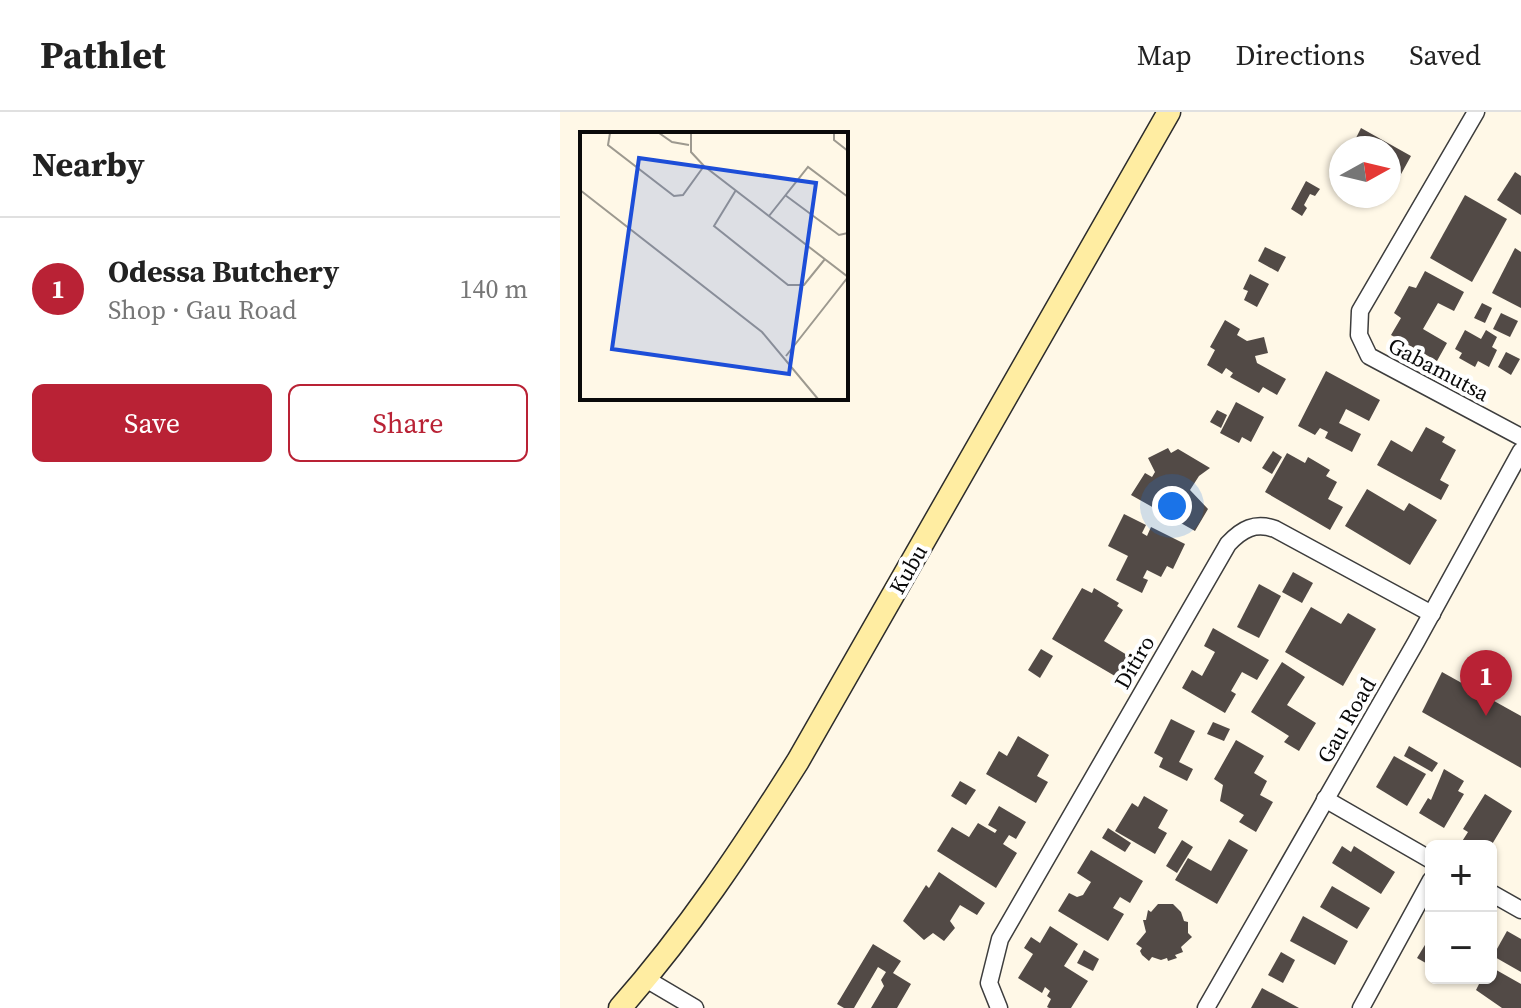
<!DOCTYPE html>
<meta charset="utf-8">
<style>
body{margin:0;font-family:"Source Serif 4",serif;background:#f2f2f2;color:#222}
.controls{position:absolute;right:24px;bottom:24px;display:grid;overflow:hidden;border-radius:12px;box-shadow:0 2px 6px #0004}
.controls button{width:72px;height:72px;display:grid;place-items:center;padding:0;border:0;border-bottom:2px solid #e0e0e0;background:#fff;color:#222;font:40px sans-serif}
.compass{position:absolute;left:769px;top:24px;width:72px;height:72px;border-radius:50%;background:#fff;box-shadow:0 2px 6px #0004;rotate:82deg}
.you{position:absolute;left:612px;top:394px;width:28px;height:28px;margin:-20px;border:6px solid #fff;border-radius:50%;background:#1a73e8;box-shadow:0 0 0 12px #1a73e833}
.badge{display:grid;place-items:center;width:52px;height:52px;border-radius:50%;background:#b92235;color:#fff;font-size:26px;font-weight:700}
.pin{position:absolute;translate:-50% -66px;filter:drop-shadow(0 2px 4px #0008)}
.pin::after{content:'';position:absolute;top:42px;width:28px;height:24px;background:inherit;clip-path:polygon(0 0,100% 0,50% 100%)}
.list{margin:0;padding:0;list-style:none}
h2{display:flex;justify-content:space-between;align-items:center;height:104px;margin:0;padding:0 32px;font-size:34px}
h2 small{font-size:26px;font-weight:400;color:#767676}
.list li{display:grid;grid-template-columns:52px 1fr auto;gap:24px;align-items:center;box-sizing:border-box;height:144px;padding:0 32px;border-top:2px solid #e0e0e0}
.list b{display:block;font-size:30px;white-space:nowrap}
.list p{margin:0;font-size:26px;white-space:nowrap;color:#767676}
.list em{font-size:26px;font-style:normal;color:#767676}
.actions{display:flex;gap:16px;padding:24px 32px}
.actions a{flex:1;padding:18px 0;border:2px solid #b92235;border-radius:12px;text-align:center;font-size:28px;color:#b92235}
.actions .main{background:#b92235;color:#fff}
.map{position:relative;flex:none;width:961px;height:896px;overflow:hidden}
header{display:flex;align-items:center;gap:48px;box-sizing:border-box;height:112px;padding:0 40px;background:#fff;border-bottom:2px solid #e0e0e0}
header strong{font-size:38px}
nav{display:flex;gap:44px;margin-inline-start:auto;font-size:28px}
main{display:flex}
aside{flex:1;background:#fff}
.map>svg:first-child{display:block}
.building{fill:#524a46}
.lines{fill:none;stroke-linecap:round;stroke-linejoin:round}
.street-casing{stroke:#3d3d3d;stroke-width:19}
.secondary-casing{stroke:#2c2c2c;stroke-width:25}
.street{stroke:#fff;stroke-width:16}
.secondary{stroke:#ffeda2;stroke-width:22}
.labels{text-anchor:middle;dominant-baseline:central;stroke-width:8;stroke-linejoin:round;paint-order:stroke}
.street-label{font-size:22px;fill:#0a0a0a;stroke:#fff}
.inset-road{fill:none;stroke:#9d998f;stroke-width:2}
.view{fill:#1d4ed8;fill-opacity:0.15;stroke:#1d4ed8;stroke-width:4}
.inset-edge{fill:none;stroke:#0a0a0a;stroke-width:4}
</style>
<header>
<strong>Pathlet</strong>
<nav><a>Map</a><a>Directions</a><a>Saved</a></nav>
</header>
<main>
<aside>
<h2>Nearby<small></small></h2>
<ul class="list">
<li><span class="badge">1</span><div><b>Odessa Butchery</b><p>Shop · Gau Road</p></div><em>140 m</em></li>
</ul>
<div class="actions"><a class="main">Save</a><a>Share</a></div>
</aside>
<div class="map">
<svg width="961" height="896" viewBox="0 0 961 896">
<rect width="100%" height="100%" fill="#fff8e7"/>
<g class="building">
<path d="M801,16l50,28 -11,20 -11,-6v-22h-38z"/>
<path d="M955,60l6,4v39l-24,-15z"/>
<path d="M746,69l14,8 -5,7 -5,-2 -6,11 3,3 -5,8 -11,-7z"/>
<path d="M905,83l42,24 -35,63 -42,-24z"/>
<path d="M705,135l21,10 -8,15 -20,-11z"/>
<path d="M955,136l6,4v56l-29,-15z"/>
<path d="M865,159l39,21 -10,19 -16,-8 -15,26 24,14 -10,18 -46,-26 10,-17 -7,-5 15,-27 7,2z"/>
<path d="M690,162l19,10 -12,23 -13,-7 4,-9 -5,-2z"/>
<path d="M922,191l10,5 -7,15 -11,-5z"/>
<path d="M941,201l17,8 -8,16 -17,-8z"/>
<path d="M665,208l15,9 -3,6 10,6 17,-4 4,16 -13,3 2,7 29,16 -9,16 -14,-8 -4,6 -29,-16 3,-4 -7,-5 -4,6 -15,-9 8,-15 -5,-3z"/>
<path d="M905,218l16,9 5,-9 11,7 -5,10 5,3 -8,17 -11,-6 -3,6 -16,-9 3,-5 -7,-4z"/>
<path d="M946,240l14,7 -9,16 -13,-8z"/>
<path d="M766,259l54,29 -11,21 -23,-12 -7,14 22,11 -9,18 -27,-14 3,-6 -8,-4 -5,7 -17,-9z"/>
<path d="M676,290l28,15 -13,25 -9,-5 -3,6 -19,-10z"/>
<path d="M657,298l10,5 -6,13 -11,-6z"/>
<path d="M866,315l19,10 -3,5 14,8 -16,30 9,5 -8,15 -64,-35 14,-25 21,12z"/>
<path d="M608,336l3,5 7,-4 32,19 -11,8 -9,14 18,19 -13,22 -64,-36 14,-22 7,4 3,-5 -7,-14z"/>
<path d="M713,339l9,6 -10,17 -10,-6z"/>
<path d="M727,341l18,10 3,-6 22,13 -4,6 11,6 -9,17 15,8 -13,23 -65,-38z"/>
<path d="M807,377l37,22 5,-8 28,17 -27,45 -65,-39z"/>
<path d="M564,402l22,11 -4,8 5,3 4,-9 34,17 -12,25 -6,-3 -6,11 -14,-7 -4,8 5,2 -6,13 -26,-13 12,-24 -20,-10z"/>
<path d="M733,460l20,11 -11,20 -20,-11z"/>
<path d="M699,472l22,12 -22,42 -22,-11z"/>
<path d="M522,476l10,5 2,-5 25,15 -2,3 6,4 -19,31 28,17 -12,21 -68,-40z"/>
<path d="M751,495l30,17 7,-11 28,16 -33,57 -58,-34z"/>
<path d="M653,516l56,32 -12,20 -15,-8 -11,19 5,3 -11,19 -43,-25 10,-18 10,6 13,-24 -11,-6z"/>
<path d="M481,537l12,7 -13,22 -12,-8z"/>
<path d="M722,550l23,15 -18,28 29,18 -17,28 -15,-9 5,-6 -38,-24z"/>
<path d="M882,560l79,44v52l-99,-56z"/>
<path d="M611,607l24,12 -16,31 14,7 -6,12 -28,-14 4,-9 -9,-5z"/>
<path d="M653,610l17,7 -6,12 -17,-7z"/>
<path d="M458,624l31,19 -12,21 11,6 -12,21 -50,-29 13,-23 8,5z"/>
<path d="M676,628l28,16 -10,17 13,8 -7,14 13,7 -17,30 -17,-10 5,-7 -24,-14 3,-16 -9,-6z"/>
<path d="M849,634l29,17 -6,9 -28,-16z"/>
<path d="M834,644l32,18 -19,32 -31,-19z"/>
<path d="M884,657l20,12 -6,10 6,3 -20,34 -25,-15 9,-15 3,2z"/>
<path d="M400,669l16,9 -10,15 -15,-9z"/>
<path d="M925,682l27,17 -21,35h-24l-6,-3 7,-11 -5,-3z"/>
<path d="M584,684l24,14 -10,18 9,5 -12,21 -40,-23 17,-28 6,4z"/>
<path d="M439,694l27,16 -10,17 -7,-4 -6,9 14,9 -21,35 -59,-37 15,-24 17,10 9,-14 17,10 2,-3 -9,-5z"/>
<path d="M548,716l23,15 -6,9 -23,-14z"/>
<path d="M669,727l19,11 -31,54 -42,-24 13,-22 23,13z"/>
<path d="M622,728l11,7 -16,26 -11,-7z"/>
<path d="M782,734l9,6 3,-6 41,26 -14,22 -49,-31z"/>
<path d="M531,738l52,31 -13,22 -10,-6 -7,11 11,6 -16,27 -50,-30 11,-18 8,4 6,-2 8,-13 -14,-9z"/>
<path d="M379,760l46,31 -8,12 -17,-10 -10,16 5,7 -11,13 -11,-8 -9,7 -21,-19 23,-36 3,3z"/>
<path d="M772,774l38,22 -13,21 -37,-22z"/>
<path d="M598,792h15l8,8 3,9 4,1v11l4,4 -11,10 2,5 -8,3 2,3 -9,3 -1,-3 -6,2 -9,-3 -3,4 -7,-6 -2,-4 2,-3 -6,-4 10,-12 -3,-12h3l2,-10 3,2z"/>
<path d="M743,804l45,25 -13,24 -45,-24z"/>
<path d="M490,814l28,18 -14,22 24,15 -17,27h-22l-2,-1 4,-8 -4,-3 3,-5 -5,-4 -3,6 -24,-15 15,-24 -9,-6 7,-11 9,6z"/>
<path d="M947,819l14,8v33l-28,-16z"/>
<path d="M871,823v31l-14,-8z"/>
<path d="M313,832l28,17 -8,12 18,11 -14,24h-26l13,-22 -3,-6 5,-8 -8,-5 -24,41h-10l-7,-4z"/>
<path d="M524,838l15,9 -6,12 -16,-8z"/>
<path d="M721,840l14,8 -12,23 -15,-8z"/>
<path d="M931,855l30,17v24h-19l-26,-18 6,-12h9z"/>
<path d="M702,876l37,20h-48z"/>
</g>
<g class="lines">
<defs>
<g id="street">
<path d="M916,0l-116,199 -1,24 10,21 152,81"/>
<path d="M765,687l106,61"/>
<path d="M931,781l30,17"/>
<path d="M86,867l49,29"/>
<path d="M439,896l-10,-25 11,-44 228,-395c14,-15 27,-22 47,-15l157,85"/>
<path d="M646,896l210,-366 105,-191"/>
<path d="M801,896l70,-128"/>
</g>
<path id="secondary" d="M60,896c68,-77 123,-160 178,-247l371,-649"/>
</defs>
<use href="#street" class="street-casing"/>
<use href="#secondary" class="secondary-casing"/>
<use href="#street" class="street"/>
<use href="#secondary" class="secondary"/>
</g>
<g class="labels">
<g class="street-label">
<text transform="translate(879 257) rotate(28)">Gabamutsa</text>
<text transform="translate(348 457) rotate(-60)">Kubu</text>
<text transform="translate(574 550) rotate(-60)">Ditiro</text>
<text transform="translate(786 608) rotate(-60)">Gau Road</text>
</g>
</g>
<g transform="translate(20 20)">
<rect width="268" height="268" fill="#fff8e7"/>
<path class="inset-road" d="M30,1l-2,12 66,51 9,-1 21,-29M79,1l13,9 17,3M111,1v19l13,14 144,111 -62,79M254,1v7l14,11M0,58l182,142 56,67M156,58l-22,36 74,59h16l21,-26M205,63l54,40 9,-2M189,84l39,-49 40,30"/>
<path class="view" d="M59,26l177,25 -27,191 -177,-25z"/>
<rect width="268" height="268" class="inset-edge"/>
</g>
</svg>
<div class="controls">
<button>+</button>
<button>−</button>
</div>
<svg class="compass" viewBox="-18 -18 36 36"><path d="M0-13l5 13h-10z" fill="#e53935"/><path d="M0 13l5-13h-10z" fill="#767676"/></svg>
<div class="you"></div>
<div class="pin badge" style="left:926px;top:604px">1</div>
</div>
</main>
